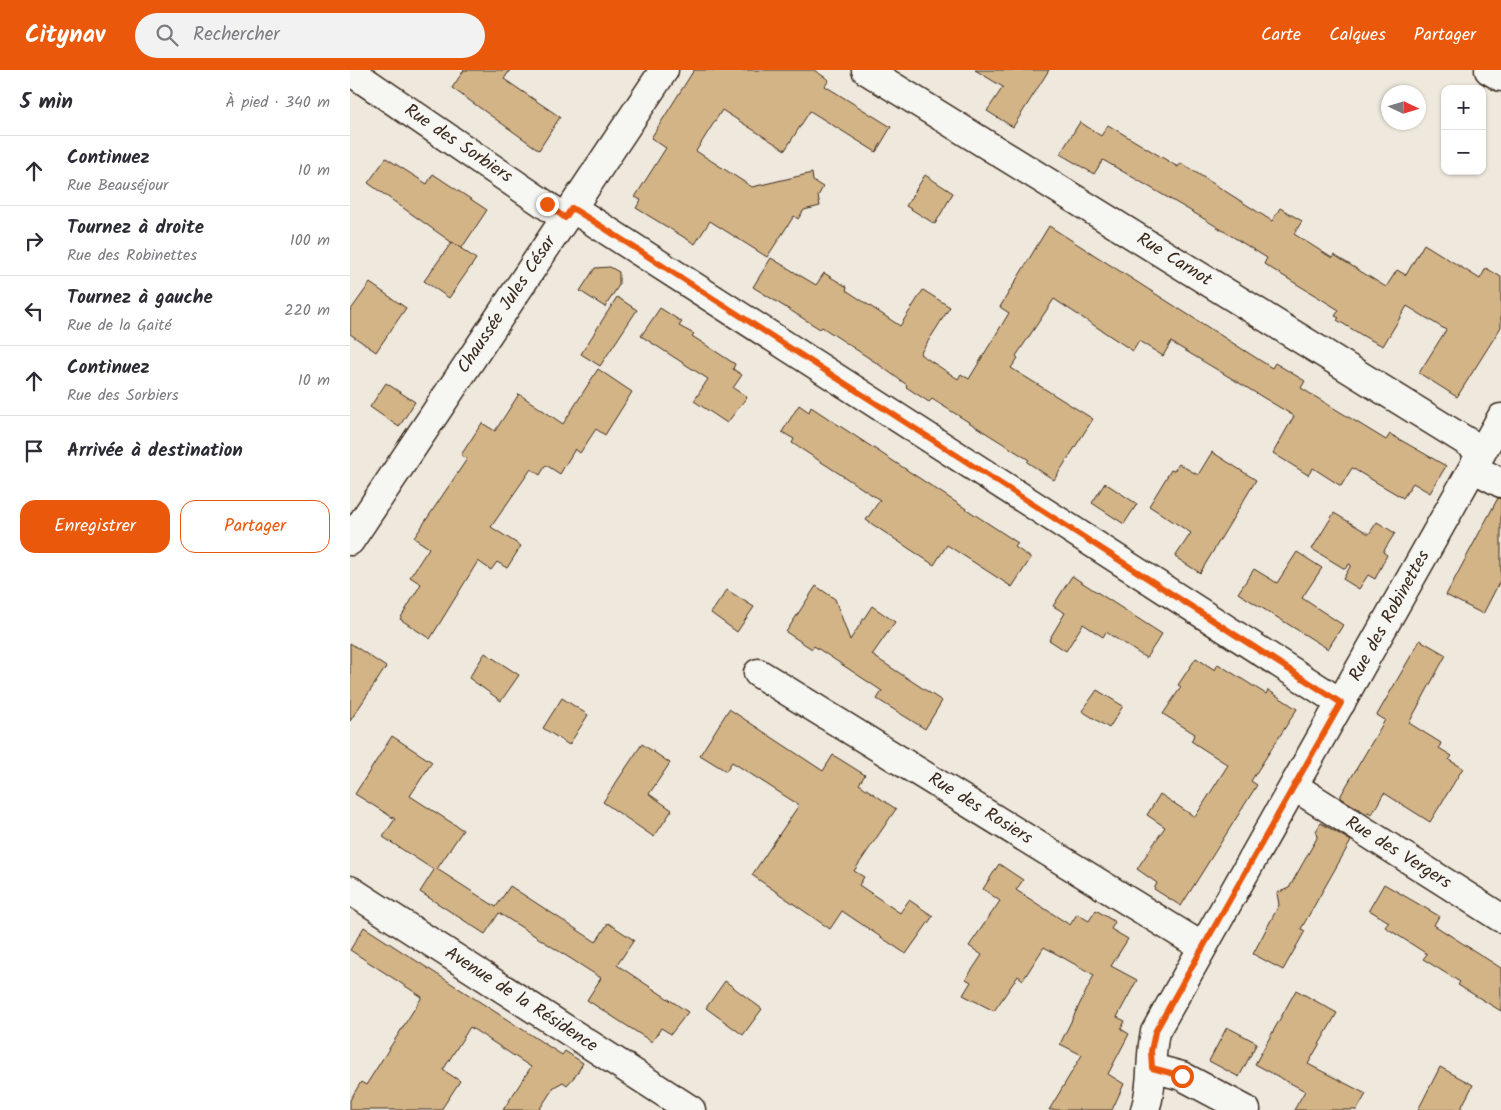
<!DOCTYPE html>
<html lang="fr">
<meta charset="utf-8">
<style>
body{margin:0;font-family:Kalam,sans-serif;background:#f2f2f3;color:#2b2b33}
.controls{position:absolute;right:15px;top:15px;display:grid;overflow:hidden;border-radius:10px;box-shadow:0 1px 4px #0004}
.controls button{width:45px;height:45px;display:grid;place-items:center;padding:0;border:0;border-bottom:1px solid #e1e1e2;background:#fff;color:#2b2b33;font:25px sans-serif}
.compass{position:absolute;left:1031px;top:15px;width:45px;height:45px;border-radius:50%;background:#fff;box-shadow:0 1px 4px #0004;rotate:94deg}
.stop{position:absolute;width:15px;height:15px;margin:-11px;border:4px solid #ea580c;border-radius:50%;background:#fff}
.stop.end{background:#ea580c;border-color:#fff;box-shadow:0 1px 5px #0008}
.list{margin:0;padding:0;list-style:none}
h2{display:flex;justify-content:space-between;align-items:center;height:65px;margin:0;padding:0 20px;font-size:21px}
h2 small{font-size:16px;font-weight:400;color:#7c7c81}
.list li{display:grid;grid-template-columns:32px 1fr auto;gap:15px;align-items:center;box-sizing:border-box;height:70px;padding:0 20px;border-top:1px solid #e1e1e2}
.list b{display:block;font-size:19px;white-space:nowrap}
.list p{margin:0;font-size:16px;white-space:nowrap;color:#7c7c81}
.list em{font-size:16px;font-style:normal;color:#7c7c81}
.actions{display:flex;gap:10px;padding:15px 20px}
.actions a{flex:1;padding:11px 0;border:1px solid #ea580c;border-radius:15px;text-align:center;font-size:18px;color:#ea580c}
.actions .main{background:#ea580c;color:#fff}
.icon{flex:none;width:28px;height:28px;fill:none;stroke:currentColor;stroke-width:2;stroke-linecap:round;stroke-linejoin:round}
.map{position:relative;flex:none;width:1151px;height:1040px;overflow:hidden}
header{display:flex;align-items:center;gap:30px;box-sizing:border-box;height:70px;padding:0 25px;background:#ea580c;color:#fff}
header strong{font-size:24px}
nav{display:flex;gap:28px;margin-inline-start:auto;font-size:18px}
.search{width:350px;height:45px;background:#f2f2f3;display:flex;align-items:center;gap:12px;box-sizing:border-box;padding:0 18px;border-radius:28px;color:#7c7c81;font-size:19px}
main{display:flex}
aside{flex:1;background:#fff}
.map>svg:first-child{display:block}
.building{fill:#d3b487;stroke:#3b2a1e}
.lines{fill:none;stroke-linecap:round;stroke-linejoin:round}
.minor-casing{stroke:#3b2a1e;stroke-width:31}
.minor{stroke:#f6f6f2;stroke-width:28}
.route{stroke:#ea580c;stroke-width:6}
.labels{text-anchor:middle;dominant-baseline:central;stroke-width:4;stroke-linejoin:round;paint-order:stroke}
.street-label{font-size:18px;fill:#3b2a1e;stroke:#f6f6f2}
</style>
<header>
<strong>Citynav</strong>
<div class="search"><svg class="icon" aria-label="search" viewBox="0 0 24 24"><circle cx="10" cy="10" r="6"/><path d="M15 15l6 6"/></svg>Rechercher</div>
<nav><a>Carte</a><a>Calques</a><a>Partager</a></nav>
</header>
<main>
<aside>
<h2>5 min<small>À pied · 340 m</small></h2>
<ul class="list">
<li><svg class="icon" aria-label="ahead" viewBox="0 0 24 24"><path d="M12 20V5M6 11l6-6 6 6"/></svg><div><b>Continuez</b><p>Rue Beauséjour</p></div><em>10 m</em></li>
<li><svg class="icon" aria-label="right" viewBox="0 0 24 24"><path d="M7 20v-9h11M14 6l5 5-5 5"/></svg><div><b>Tournez à droite</b><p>Rue des Robinettes</p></div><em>100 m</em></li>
<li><svg class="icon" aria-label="left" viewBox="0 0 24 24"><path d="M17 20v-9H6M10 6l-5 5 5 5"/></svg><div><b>Tournez à gauche</b><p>Rue de la Gaité</p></div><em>220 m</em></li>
<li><svg class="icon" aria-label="ahead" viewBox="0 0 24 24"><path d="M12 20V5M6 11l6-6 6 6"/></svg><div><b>Continuez</b><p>Rue des Sorbiers</p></div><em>10 m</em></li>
<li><svg class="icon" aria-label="arrive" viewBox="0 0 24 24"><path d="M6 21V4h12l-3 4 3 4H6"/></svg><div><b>Arrivée à destination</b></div></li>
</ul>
<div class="actions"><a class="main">Enregistrer</a><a>Partager</a></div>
</aside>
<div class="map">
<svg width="1151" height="1040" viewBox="0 0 1151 1040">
<rect width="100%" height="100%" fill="#efe9dd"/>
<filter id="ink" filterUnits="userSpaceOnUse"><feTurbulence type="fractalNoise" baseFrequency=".02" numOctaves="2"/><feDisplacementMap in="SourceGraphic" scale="10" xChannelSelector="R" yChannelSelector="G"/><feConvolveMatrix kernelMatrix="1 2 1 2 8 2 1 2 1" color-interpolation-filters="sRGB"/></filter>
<g filter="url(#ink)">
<g class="building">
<path d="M114,0h46l-6,9 56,38 -21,33 -87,-62z"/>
<path d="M344,0h120l15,10 -4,6 66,41 -15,25 -66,-41 -25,39 -63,-40 -26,41 56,36 60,-14 1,8 10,6 -5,9 2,10 -16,4 -6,9 -4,-3 -27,41 -57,-36 -15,23 -59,-36 5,-8 -6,-3 31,-49 -15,-10z"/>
<path d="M625,0h74l-36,57 -26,-16 16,-24z"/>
<path d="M730,52l21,14 7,-11 70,42 3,-4 91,58 8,-13 22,13 -8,13 38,24 2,-3 52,32 11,-17 9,5 18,-31 56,35 6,-11 15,9v50l-44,70 -38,-24 27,-43 -39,-24 -24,40 -18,-9 -28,-17 2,-2 -4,-2 4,-6 -75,-46 3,-6 -66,-41 -98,-57 -9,14 -34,-20z"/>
<path d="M36,88l41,26 6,-10 54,36 -26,39 -93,-66z"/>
<path d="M575,105l28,18 -18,31 -29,-18z"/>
<path d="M699,156l223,142 3,-5 30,18 -4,7 85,52 4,-6 56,32 -16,27 -17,-10 -10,15 -51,-30 -11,18 -28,-18 -5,7 -35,-22 21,-37 -123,-74 -8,14 -24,-15 -6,10 -79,-52 -38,57 2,2 -7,10 82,51 -39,61 -27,-18 2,-2 -97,-61 -3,3 -23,-15 1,-2 -29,-21 -56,-37 -2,2 -67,-42 18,-29 45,27 8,-12 23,14 -1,3 54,36 23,-36 27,17 -30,47 38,25 3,-5 8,5 40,-66 -9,-6z"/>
<path d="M102,172l24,17 -27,39 -25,-17z"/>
<path d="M260,197l9,5v13l-14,22 -25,-16 15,-23z"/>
<path d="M20,213l36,25 -30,44 -26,-18v-23z"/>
<path d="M267,227l20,13 -37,56 -19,-12z"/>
<path d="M310,238l22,14 -3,4 15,8 -2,2 43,28 -2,5 9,6 -9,13 14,9 -20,26 -33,-22 14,-22 -67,-43z"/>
<path d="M248,299l34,23 -27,43 -9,-6 -16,24 -5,-4 -15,25 -14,-9 -6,10 -9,-6 -40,58 30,19 -14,22 -10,-6 -6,8 -13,-9 -48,78 -30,-20 21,-35 -11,-7 19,-29 -15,-10 53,-79 -6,-4 21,-32 13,8 24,-37 44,30z"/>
<path d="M36,313l29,19 -16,25 -29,-20z"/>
<path d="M449,335l10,7 2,-5 207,136 -3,4 16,11 -19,29 -65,-42 -13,20 -68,-45 14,-20 -88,-57 2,-4 -12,-7z"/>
<path d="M862,382l44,28 -56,93 -25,-16 16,-24 -42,-27 22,-36 3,1 5,-7 19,11z"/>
<path d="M755,413l32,21 -13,20 -32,-21z"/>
<path d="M1148,428l3,1v80l-18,35 -37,-19z"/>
<path d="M984,443l35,21 8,-12 18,11 -12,19 4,3 -12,24 -7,-4 -9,14 -16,-10 8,-14 -2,-1 -4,5 -33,-20z"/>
<path d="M947,482l25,16 -20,30 41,27 -15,24 -90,-56 16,-24 23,14z"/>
<path d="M722,506l90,58 -16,24 -40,-26 -3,5 -20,-13 -17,27 -17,-11 16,-27 -12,-7z"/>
<path d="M466,516l19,13 15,41 22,-34 23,16 -23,33 70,46 -17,28 -48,-30 5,-8 -68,-45 -2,3 -26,-17z"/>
<path d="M377,520l27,17 -17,25 -26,-19z"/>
<path d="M1070,570l26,15 -37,68 32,20 -2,5 13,8 -3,4 14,8 -33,54 -46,-29 -12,21 -4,-2 -1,2 -26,-16v-3l44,-75 -8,-5z"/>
<path d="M0,573l36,24 -36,54z"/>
<path d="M135,583l34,22 -18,26 -32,-23z"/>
<path d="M846,588l19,12 3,-6 48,30 2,-4 29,19 -46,72 6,4 -76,121 -27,-17 3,-6 -20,-14 28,-42 -18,-12 13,-21 35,23 33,-52 -37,-24 4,-7 -32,-20 18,-27 -3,-2z"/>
<path d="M747,620l26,16 -14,22 -27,-17z"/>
<path d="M212,628l26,17 -19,30 -26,-17z"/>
<path d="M379,639l94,62 10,-16 32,20 -6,9 37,25 -42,62 10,6 -5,8 41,28 9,-13 24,16 -27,38 -64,-43 -12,18 -78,-54 47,-70 -67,-43 -6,9 -26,-16z"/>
<path d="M42,666l40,26 -22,34 53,34 -26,39 59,38 14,-21 86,56 12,-19 26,17 -17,25 71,47 -17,22 -10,-6 -9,14 -65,-42 14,-22 -102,-65 -14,21 -65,-42 14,-22 -51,-33 12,-18 -40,-25z"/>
<path d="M292,674l28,19 -21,31 23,16 -18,27 -51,-35z"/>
<path d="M971,753l30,18 -50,88 4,2 -22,39 -30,-16 26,-49 -2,-12 12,-5 28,-50 -1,-7z"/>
<path d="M649,794l24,16 -7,10 54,35 7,-11 12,7 7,-11 19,12 -4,7 17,10 -17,27 26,14 -20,37 8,4 -4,8 8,5 -21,40 16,10 -12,26h-63l33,-55 -22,-11 34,-69 -50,-28 -21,33 -5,-4 -24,35 -31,-16 8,-13 -5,-3 16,-24 -13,-9 31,-45 -17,-12z"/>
<path d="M1034,814l55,32 -5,9 67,43v43l-43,-26 2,-3 -37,-23 4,-5 -42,-27 4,-5 -20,-12z"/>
<path d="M14,857l181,117 17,11 3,-4 18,12 -7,12 -9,10 -4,-3 -9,5 -15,23h-36l28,-43 -61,-40 -27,43 17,11 -19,29h-91v-10l11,-18 5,3 56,-88 -72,-47z"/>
<path d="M375,911l37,28 -19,26 -37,-27z"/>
<path d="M946,920l41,23 -29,51 58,30 -9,16h-63l11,-19 -50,-27z"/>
<path d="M877,957l30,16 -18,34 -30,-16z"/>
<path d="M1090,997l33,18 -13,25h-42z"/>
</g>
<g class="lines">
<defs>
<g id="minor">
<path d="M516,0l616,381"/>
<path d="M1139,0l12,7"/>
<path d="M0,1l215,147"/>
<path d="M222,138l769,495"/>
<path d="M1123,398l28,15"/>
<path d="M0,471l314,-471"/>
<path d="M408,603l443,273"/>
<path d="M945,717l206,131"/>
<path d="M0,820l341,220"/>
<path d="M802,998l30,8 64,34"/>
<path d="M795,1040c9,-27 4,-51 10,-78l346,-614"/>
</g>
</defs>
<use href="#minor" class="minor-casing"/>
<use href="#minor" class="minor"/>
</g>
</g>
<g class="lines" filter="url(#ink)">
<path class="route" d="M197,134l18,14 7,-10 21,13 748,482 -186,329 -4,19 1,17 30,8"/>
</g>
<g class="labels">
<g class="street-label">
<text transform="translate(108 74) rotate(34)">Rue des Sorbiers</text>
<text transform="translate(824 190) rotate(32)">Rue Carnot</text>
<text transform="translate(157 235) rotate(-56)">Chaussée Jules César</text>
<text transform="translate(1040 546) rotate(-61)">Rue des Robinettes</text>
<text transform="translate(630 739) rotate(32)">Rue des Rosiers</text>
<text transform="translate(1048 783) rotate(32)">Rue des Vergers</text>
<text transform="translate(171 930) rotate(33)">Avenue de la Résidence</text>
</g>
</g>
</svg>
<div class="controls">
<button>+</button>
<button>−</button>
</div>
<svg class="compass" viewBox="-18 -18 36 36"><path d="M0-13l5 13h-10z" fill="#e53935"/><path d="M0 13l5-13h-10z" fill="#7c7c81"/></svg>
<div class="stop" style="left:832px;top:1006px"></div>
<div class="stop end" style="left:197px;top:134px"></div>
</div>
</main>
